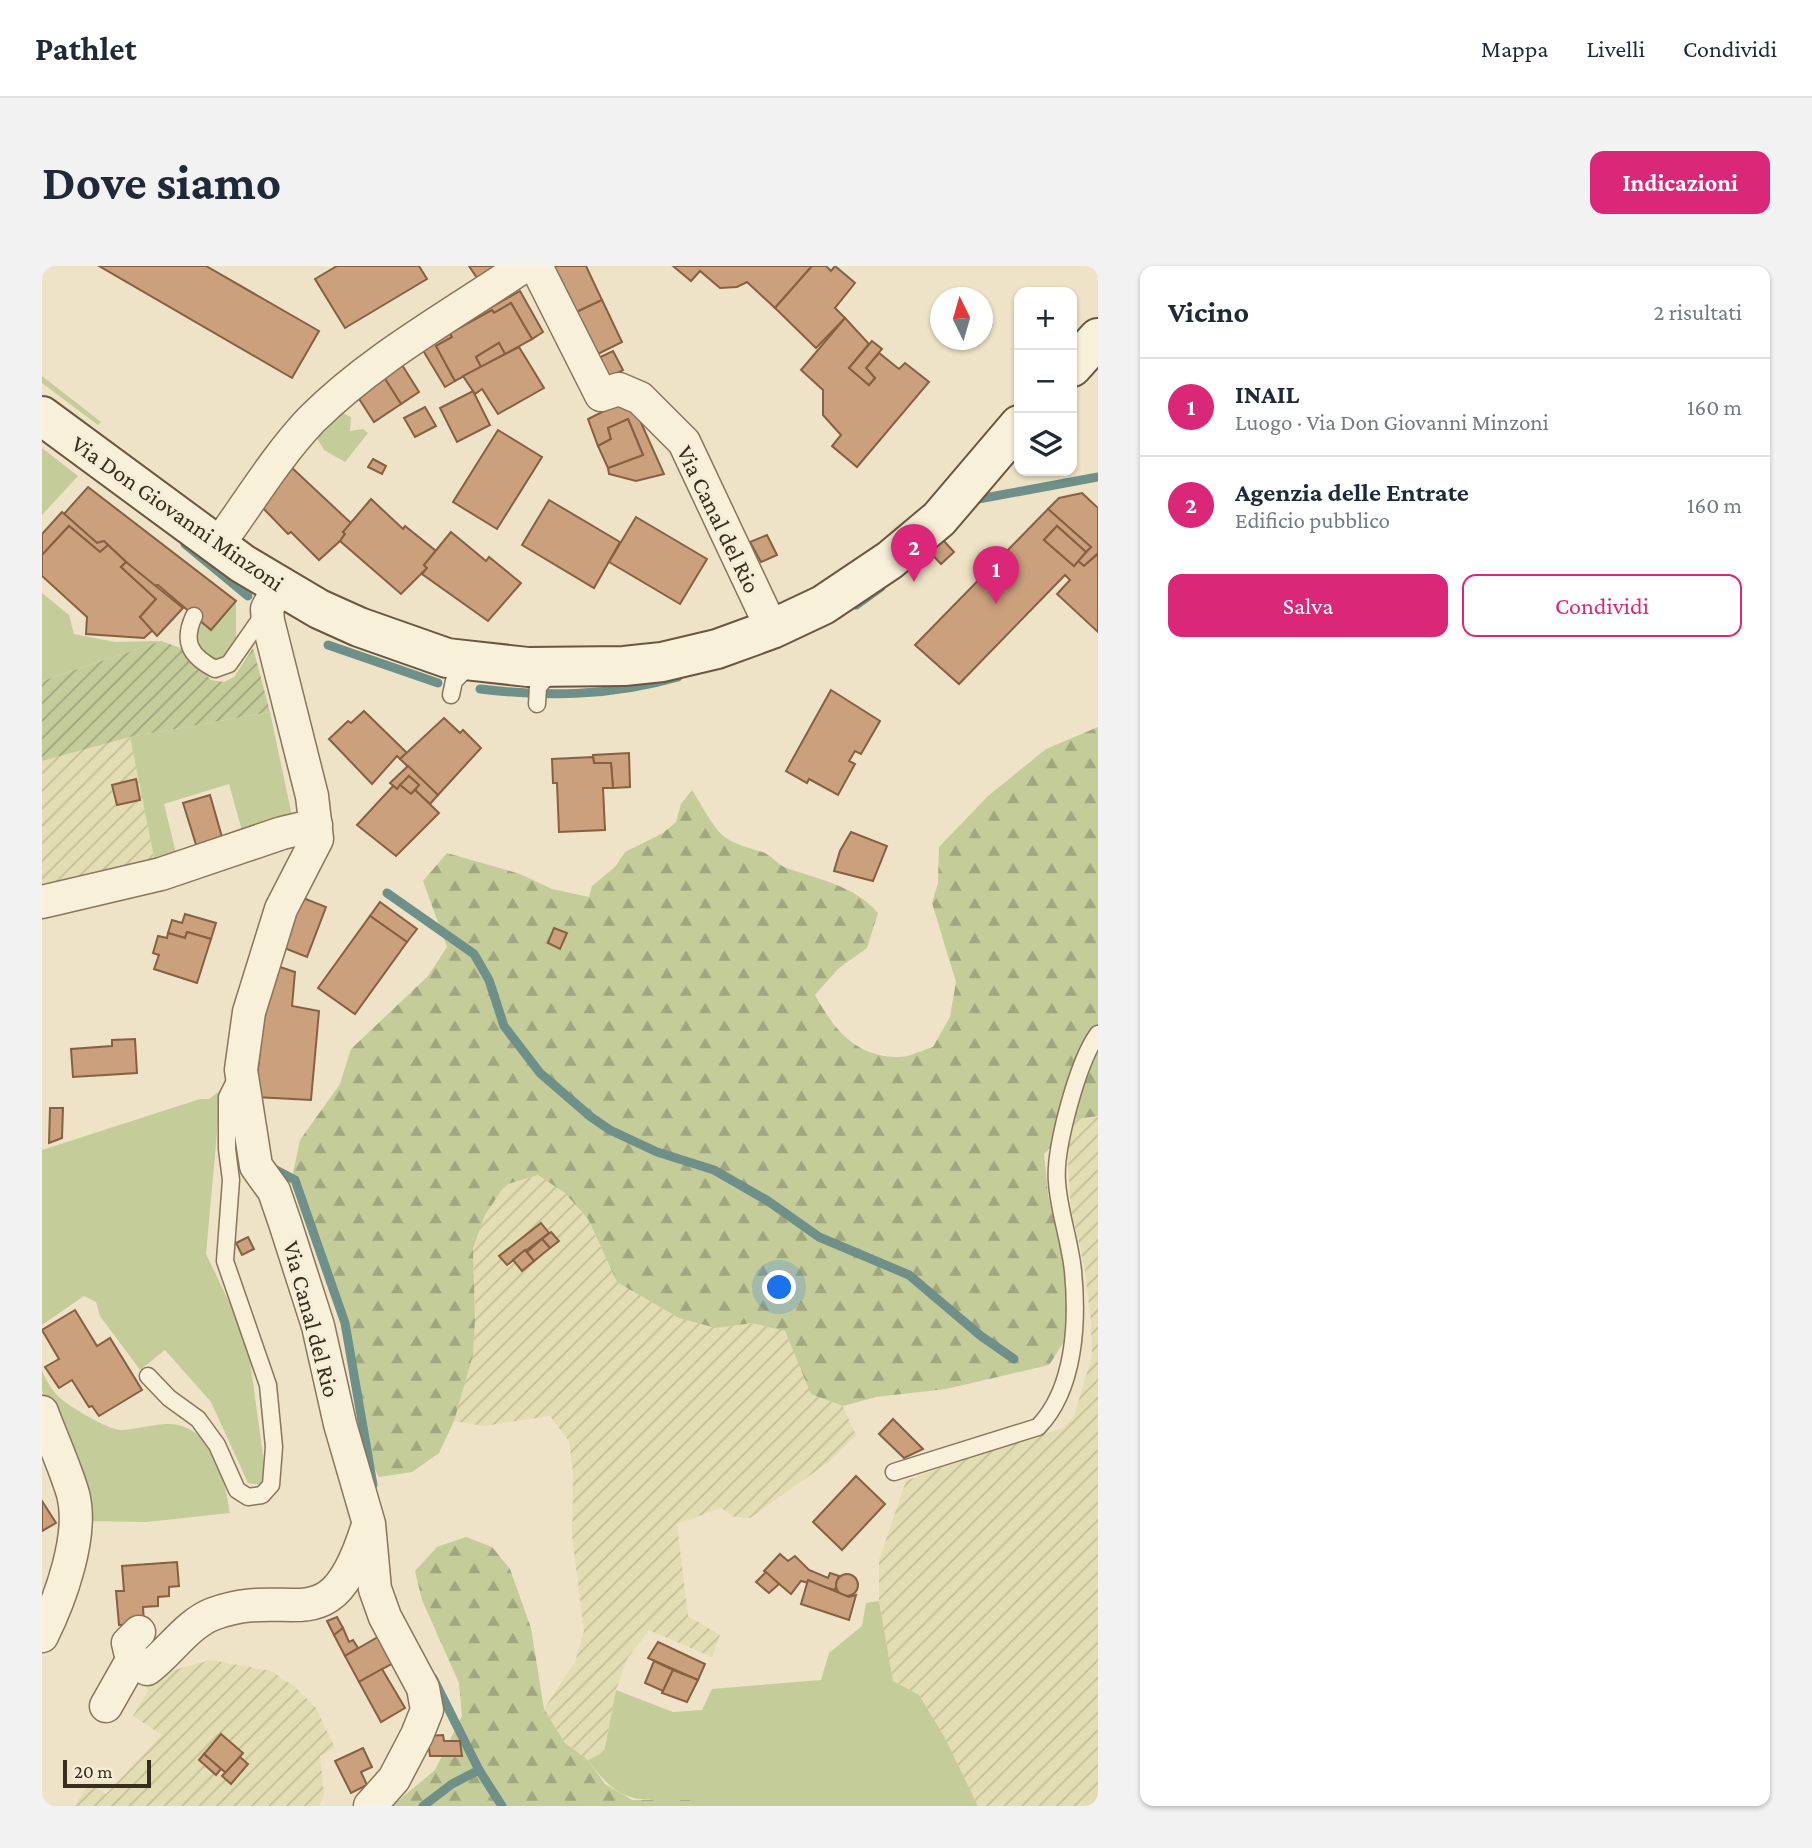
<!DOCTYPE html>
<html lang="it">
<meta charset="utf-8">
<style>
body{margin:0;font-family:"Crimson Pro",serif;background:#f2f2f3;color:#1f2937}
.controls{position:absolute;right:21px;top:21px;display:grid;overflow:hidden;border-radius:14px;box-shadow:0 2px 5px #0004}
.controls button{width:63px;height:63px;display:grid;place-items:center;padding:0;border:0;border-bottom:2px solid #e0e1e3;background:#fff;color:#1f2937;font:35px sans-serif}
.compass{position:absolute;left:888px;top:21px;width:63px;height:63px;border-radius:50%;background:#fff;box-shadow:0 2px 5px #0004;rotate:355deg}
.scale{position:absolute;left:21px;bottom:18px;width:88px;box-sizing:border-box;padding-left:7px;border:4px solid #392d1f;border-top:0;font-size:19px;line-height:24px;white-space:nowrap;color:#392d1f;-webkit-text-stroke:5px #f5edd5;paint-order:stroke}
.you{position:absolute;left:738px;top:1022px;width:24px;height:24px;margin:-18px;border:5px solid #fff;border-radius:50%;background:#1a73e8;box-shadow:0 0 0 10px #1a73e833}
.badge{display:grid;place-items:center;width:46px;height:46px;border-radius:50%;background:#db2777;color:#fff;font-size:23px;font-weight:700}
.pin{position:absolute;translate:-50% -58px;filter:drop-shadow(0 2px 4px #0008)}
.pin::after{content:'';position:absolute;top:37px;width:24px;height:21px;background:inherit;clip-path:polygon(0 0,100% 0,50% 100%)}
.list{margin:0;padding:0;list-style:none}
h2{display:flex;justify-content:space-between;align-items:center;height:91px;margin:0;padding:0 28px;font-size:30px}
h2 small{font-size:23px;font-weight:400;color:#747a83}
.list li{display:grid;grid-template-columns:46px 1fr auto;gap:21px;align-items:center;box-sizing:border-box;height:98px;padding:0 28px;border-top:2px solid #e0e1e3}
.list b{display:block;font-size:26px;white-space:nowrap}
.list p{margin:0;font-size:23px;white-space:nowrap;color:#747a83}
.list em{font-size:23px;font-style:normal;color:#747a83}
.actions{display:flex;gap:14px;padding:21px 28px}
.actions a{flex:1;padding:16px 0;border:2px solid #db2777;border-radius:14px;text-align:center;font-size:24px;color:#db2777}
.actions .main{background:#db2777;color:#fff}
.icon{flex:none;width:38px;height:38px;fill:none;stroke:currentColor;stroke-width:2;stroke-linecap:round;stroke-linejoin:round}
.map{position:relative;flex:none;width:1056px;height:1540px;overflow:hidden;border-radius:14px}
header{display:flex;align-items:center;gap:42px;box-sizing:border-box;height:98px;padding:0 35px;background:#fff;border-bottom:2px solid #e0e1e3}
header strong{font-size:33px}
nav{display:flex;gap:38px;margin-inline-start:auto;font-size:24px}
.intro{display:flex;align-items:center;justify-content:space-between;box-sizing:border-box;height:168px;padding:0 42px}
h1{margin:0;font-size:49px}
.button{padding:18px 32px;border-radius:14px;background:#db2777;color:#fff;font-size:24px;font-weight:700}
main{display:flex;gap:42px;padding:0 42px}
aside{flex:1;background:#fff;border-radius:14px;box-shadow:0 2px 5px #0004}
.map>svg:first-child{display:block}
.farmland{fill:url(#farmland-furrows)}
.green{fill:#c4cc9a}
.forest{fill:url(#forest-firs)}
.garden{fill:url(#garden-furrows)}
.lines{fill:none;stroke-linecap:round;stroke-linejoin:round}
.stream{stroke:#6e9088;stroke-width:9}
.building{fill:#cba07d;stroke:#876042;stroke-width:2}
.lane-casing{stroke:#89755c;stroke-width:19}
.street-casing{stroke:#89755c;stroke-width:35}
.secondary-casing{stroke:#6b563f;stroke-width:42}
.lane{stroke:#f8f0d9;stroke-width:16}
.street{stroke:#f8f0d9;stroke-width:32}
.secondary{stroke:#f8f0d9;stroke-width:38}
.labels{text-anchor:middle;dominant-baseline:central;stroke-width:6;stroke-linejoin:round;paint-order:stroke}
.street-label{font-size:24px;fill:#392d1f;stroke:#f5edd5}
</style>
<header>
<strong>Pathlet</strong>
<nav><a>Mappa</a><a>Livelli</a><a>Condividi</a></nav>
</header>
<div class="intro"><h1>Dove siamo</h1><a class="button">Indicazioni</a></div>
<main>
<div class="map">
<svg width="1056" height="1540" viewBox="0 0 1056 1540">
<defs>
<pattern id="farmland-furrows" width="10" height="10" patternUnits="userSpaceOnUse" patternTransform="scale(1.75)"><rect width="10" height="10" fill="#e3ddb3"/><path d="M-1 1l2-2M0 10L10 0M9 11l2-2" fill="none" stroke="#c4be9a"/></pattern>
<pattern id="forest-firs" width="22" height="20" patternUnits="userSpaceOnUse" patternTransform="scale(1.75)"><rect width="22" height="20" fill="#c4cc9a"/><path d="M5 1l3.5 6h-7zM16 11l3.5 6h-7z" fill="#a0a67d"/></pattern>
<pattern id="garden-furrows" width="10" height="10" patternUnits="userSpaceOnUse" patternTransform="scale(1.75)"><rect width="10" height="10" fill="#c4cc9a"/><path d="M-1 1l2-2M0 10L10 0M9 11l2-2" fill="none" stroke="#a0a67d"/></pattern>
</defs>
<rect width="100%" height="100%" fill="#eee3c6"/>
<g class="farmland">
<path d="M88,471l26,130 -114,26v-132z"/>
<path d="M1056,850v690h-120l-34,-70 -25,-41 -26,-14 -14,-80v-41l27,-79 63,-24 94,-29 11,-12 18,-60 -1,-34 -6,-52 -14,-61 -5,-79 10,-11z"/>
<path d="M497,909l26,18 23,27 29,62 99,46 36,-5 33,8 26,62 32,13 13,29 -26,26 -80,57 -16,-1 -13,-9 -44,16 11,92 32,19 -8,22 -63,-27 -22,29 -11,31 -12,62 -16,8 -23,-17 -21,-34 31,-47 9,-31 -12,-95 1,-64 -4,-31 -19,-25 -66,10 -30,-5 19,-66 2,-35 -2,-72 12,-33 20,-30z"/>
<path d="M169,1394l60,11 24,16 21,21 19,40 -15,8 4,39 -5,11h-244l14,-23 17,11 56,-59 -29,-19 15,-25 -1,-7 9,-9z"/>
</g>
<g class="green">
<path d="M0,110l59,46 -3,3 -56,-42z"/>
<path d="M296,145l13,6 -1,14 13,-2 5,4 -23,29 -21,-12 -9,-15z"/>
<path d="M0,182l36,28 -36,39z"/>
<path d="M0,327l27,22 5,19 41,8 46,-1 -119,40z"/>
<path d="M194,335v37l-13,21 -11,-1c-13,-10 -21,-22 -11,-36l10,7z"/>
<path d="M228,446l23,109 -49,17 -15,-54 -65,20 14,57 -22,6 -26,-130z"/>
<path d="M182,822l-5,23 -13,143 27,56 17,51 16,116 -4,8 -14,-2 -37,-81 -46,-52 -25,20 -40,-54 -4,-14 -12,-6 -42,29v-175l158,-51h9z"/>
<path d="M0,1105c4,9 10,20 18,27 10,9 47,31 60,32 16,0 32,-6 48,-6 46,1 57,55 62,89l-83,9 -67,-1 -38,-131z"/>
<path d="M837,1335l14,80 26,14 25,41 34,70h-287l-2,-6c-52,0 -68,6 -101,-40l16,-8 12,-62 57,22 29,-2 10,-21 109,-9 8,-27 33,-27 4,-23z"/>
</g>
<g class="forest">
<path d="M1056,461v389l-22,3 -32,35 4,40 24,108 -5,35 -18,28 -103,24 -70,8 -33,9 -32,-12 -26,-63 -33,-8 -36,5 -37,-10 -62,-36 -29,-63 -23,-26 -27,-18 -33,10 -20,30 -12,33 2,72 -2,35 -19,66 -15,32 -27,19 -33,5 -16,-31 -22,-138 -41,-99 -7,-36 7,-33 40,-56 11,-35 77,-73 19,-29 -24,-66 24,-28 73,21 32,15 37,8 3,-11 23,-19 10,-15 38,-19 13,-11 5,-18 11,-14c9,14 19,34 30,45 11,9 27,13 40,17 8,2 14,11 22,15 34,13 69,17 94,46l-11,35 -28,20 -24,27c19,34 39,61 82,62 11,1 25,-7 36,-10l17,-30 6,-35 -24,-79 6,-20 1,-36 49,-51 58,-47z"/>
<path d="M424,1271l26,10 18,22 21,59 13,81 21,34 23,17 17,24 27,16h58l1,6h-299l43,-36 27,-54 -3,-33 -37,-83 -7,-29 22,-24z"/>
</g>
<path class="garden" d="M119,375l20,7 30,32 13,2 10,-5 19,-29 17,64 -140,25 -88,24v-80z"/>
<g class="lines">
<g class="stream">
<path d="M931,234l125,-23"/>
<path d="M143,278l63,52"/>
<path d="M814,339l25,-18"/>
<path d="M286,379l110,38"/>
<path d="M438,423c68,8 132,7 198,-12"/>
<path d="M345,627l87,61 15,26 15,46 36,47 51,44 19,13 47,22 57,18 54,31 51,36 90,38 72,61 33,23"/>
<path d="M234,904l19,10 50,143 28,162"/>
<path d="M391,1412l46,92 23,36"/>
<path d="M381,1540l29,-22 27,-14"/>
</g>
</g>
<g class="building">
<path d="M57,0h107l113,65 -27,47z"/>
<path d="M295,0h82l8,13 -82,49 -30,-49z"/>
<path d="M427,0h39l-27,18z"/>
<path d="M504,0h40l16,34 -32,15z"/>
<path d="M631,0h139l-37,42 -28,-26 -10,5 -17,1 -20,-17 -9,10z"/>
<path d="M770,0h14l5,5 4,-5 20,17 -20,25 10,10 -29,30 -41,-40z"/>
<path d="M478,25l23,41 -11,7 -21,-36 -17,10 -2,-3 -42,23 2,4 -16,9 19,35 -10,6 -24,-40z"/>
<path d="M560,34l20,42 -32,16 -20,-43z"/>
<path d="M469,37l21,36 -27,15 -6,-11 -23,14 5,10 -26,14 -19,-35 16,-9 -2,-4 42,-23 2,3z"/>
<path d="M803,52l24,26 -20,24 20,17 6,-7 -9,-10 13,-15 20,16 6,-6 24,19 -72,85 -25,-21 9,-11 -18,-20v-25l-22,-20z"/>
<path d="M830,75l10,8 -16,19 9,10 -6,7 -20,-17z"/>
<path d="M457,77l6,11 -24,13 -5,-10z"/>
<path d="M477,81l25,41 -46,26 -16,-25 -7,5 -12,-18z"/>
<path d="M571,85l10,19 -22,12 -9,-21z"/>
<path d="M355,91l22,35 -18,12 -21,-33z"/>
<path d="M338,105l21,33 -27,18 -20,-31z"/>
<path d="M431,125l17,34 -33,17 -17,-34z"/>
<path d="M588,132l34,76 -28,7 -27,-7 -1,-6 35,-13 -15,-36 -20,9 3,11 -13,7 -10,-27z"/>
<path d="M383,141l11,19 -21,11 -11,-19z"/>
<path d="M586,153l15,36 -35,13 -10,-22 13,-7 -3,-11z"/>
<path d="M456,164l44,27 -45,72 -44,-27z"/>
<path d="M331,193l13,7 -4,8 -14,-7z"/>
<path d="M248,200l62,58 -9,8 2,2 -5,7 -21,19 -28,-28 -3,2 -27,-28z"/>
<path d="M46,221l148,114 -25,29 -53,-45 -6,1 -48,-45 -7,2 -33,-29z"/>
<path d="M1040,227l16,15v45l-14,13 -6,-5 13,-14 -43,-38 11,-11z"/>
<path d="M329,233l32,30 2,-3 31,25 -12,14 3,3 -26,26 -61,-53 5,-7 -2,-2z"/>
<path d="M507,234l71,42 -26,46 -72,-43z"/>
<path d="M1006,243l43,38 -5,5 -29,-26 -13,14 30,26 4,-5 6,5 14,-12v78l-41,-38 13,-14 -5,-5 -106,109 -44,-39z"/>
<path d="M20,246l35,31 7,-2 4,4 -8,7 -31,-26 -27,29v-21z"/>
<path d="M594,251l71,42 -27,45 -71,-42z"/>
<path d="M27,260l31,26 8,-7 18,17 -5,5 35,32 -16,18 14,12 -10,9 -58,-4 1,-17 -45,-41v-21z"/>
<path d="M1015,260l29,26 -12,14 -30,-26z"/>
<path d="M409,266l35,29 3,-4 32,26 -33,38 -66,-47 5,-6 -3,-3z"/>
<path d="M725,269l10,20 -16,7 -11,-20z"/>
<path d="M900,273l12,13 -13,12 -12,-13z"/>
<path d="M84,296l57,46 -26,28 -17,-19 16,-18 -35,-32z"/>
<path d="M789,424l49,31 -19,33 -6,-3 -6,10 6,3 -17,31 -29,-16 -2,4 -21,-12z"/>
<path d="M322,445l43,42 -7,6 -3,-3 -25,28 -43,-45 19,-18 3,2z"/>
<path d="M402,452l16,15 3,-3 18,18 -43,47 -38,-36z"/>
<path d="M587,487l1,34 -17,1 -2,-25h-17l-1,-8z"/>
<path d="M551,491l1,6h17l2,25h-10l2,42 -46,2 -2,-49h-4l-1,-24z"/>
<path d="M366,500l30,29 -8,9 -15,-14 4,-5 -10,-9 -12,13 -7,-6z"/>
<path d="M367,510l10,9 -8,9 -11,-9z"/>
<path d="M94,513l4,21 -23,5 -5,-20z"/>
<path d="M358,519l11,9 4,-4 24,23 -43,43 -39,-31 36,-39 4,3z"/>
<path d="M168,529l14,49 -26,7 -15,-48z"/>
<path d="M809,566l36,14 -14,35 -39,-10 6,-20z"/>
<path d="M256,630l28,11 -19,50 -28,-11z"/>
<path d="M338,636l37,27 -10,13 -37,-26z"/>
<path d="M143,648l31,9 -5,16 -24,-7 -2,6 -17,-5 4,-13 10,3z"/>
<path d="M328,650l37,26 -52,72 -37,-26z"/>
<path d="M512,662l13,5 -7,16 -12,-6z"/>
<path d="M145,666l24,7 -14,44 -43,-14 5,-14 -6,-2 5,-17 9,2 1,-5 17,5z"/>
<path d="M232,699l21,7 -3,34 27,5 -8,89 -56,-3 10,-93z"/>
<path d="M93,773l2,34 -64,4 -2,-28 41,-3v-6z"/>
<path d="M8,842h13l-1,30 -13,5z"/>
<path d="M499,957l8,10 -42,32 -8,-9z"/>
<path d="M509,966l8,9 -9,7 -8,-9z"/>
<path d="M206,971l6,12 -12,6 -6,-12z"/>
<path d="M500,973l8,9 -16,13 -7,-9z"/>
<path d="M483,984l9,11 -12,10 -9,-11z"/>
<path d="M33,1044l22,36 13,-8 32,52 -43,26 -7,-10 -3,1 -17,-27 -13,8 -14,-21 14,-8 -17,-29z"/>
<path d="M851,1153l30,30 -19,9 -25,-24z"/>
<path d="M814,1210l29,28 -43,46 -29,-28z"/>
<path d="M0,1235l14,22 -14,8z"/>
<path d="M738,1288l8,7 7,-5 14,14 19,8 2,-5 9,3 -4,14 -34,-9 -10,13 -27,-23z"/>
<path d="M135,1296l2,24 -10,1v9l-11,1v9l-15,1 1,17 -25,1 -3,-34h8l-2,-25z"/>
<path d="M724,1306l13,12 -10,9 -13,-11z"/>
<circle cx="805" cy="1319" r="11"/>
<path d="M766,1314l41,17 7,-2 -7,25 -48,-16z"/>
<path d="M295,1351l6,11 -9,7 -7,-14z"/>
<path d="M301,1362l6,14 4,-2 5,8 -13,8 -11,-21z"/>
<path d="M341,1368l16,26 -40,22 -14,-26z"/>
<path d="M616,1376l47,22 -7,16 -50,-22z"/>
<path d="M612,1395l19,9 -10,21 -18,-8z"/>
<path d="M340,1403l23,39 -24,14 -22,-40z"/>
<path d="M631,1404l25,10 -11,22 -25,-9z"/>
<path d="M179,1468l22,19 -17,20 -22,-19z"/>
<path d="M401,1469l1,6h16l2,15h-32l-3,-20z"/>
<path d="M321,1482l9,19 -11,5 6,13 -16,8 -16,-32z"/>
<path d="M162,1488l17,15 -5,6 -17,-15z"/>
<path d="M198,1491l8,7 -17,20 -9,-8z"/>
</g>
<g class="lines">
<defs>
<g id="lane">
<path d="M152,350c-12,26 -4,40 21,53l14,-5 37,-53"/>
<path d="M409,429l3,-14 18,-18"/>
<path d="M495,438l1,-17 15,-17"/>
<path d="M106,1110l21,22 29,21 19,26 20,45 11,7 14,-2 9,-10 3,-38 -6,-62 -43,-124 6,-81 -4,-31v-52l11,-22"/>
<path d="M852,1206l144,-45c37,-38 40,-105 35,-156 -3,-30 -14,-59 -16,-89 -3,-33 21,-121 41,-148"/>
</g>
<g id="street">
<path d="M494,0l65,129 18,-6 21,9 44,44 88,187"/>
<path d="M176,279c30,-41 58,-88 93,-125 62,-62 141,-105 213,-154"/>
<path d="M237,320l-12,23 1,12 44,175 5,43 -36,70 -32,103 -8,58 15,96 18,25 11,32 33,103 22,98 29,100 6,65 10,28 38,71 4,22 -10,25 -23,44 -24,27"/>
<path d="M0,636l119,-28 121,-41 34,-8"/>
<path d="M0,1146c10,27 23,55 31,82 11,41 -13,106 -31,142"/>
<path d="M97,1366l-11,11 4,17 15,9c22,-16 40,-45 66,-55 81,-30 116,33 154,-86"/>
<path d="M64,1440l26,-46"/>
</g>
<g id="secondary">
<path d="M1030,101l26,-29"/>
<path d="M0,150l201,148 76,45 40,18 88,31 81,9 96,-1 38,-4 55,-13 55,-20 51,-24 67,-45 49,-41 80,-94"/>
</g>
</defs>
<use href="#lane" class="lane-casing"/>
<use href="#street" class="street-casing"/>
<use href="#secondary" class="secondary-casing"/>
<use href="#lane" class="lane"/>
<use href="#street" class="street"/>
<use href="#secondary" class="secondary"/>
</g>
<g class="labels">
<g class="street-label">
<text transform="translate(136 247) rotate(35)">Via Don Giovanni Minzoni</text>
<text transform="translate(677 253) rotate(64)">Via Canal del Rio</text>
<text transform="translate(270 1053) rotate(75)">Via Canal del Rio</text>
</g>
</g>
</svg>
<div class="controls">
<button>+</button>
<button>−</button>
<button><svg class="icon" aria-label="layers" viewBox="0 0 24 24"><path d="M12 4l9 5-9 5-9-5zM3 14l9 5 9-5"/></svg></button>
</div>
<svg class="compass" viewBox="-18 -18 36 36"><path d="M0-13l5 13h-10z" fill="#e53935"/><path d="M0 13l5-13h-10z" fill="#747a83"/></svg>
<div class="scale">20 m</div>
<div class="you"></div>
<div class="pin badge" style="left:954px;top:338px">1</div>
<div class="pin badge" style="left:872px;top:316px">2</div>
</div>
<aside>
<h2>Vicino<small>2 risultati</small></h2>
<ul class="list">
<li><span class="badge">1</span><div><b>INAIL</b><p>Luogo · Via Don Giovanni Minzoni</p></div><em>160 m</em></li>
<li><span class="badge">2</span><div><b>Agenzia delle Entrate</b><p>Edificio pubblico</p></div><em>160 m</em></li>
</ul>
<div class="actions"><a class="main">Salva</a><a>Condividi</a></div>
</aside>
</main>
